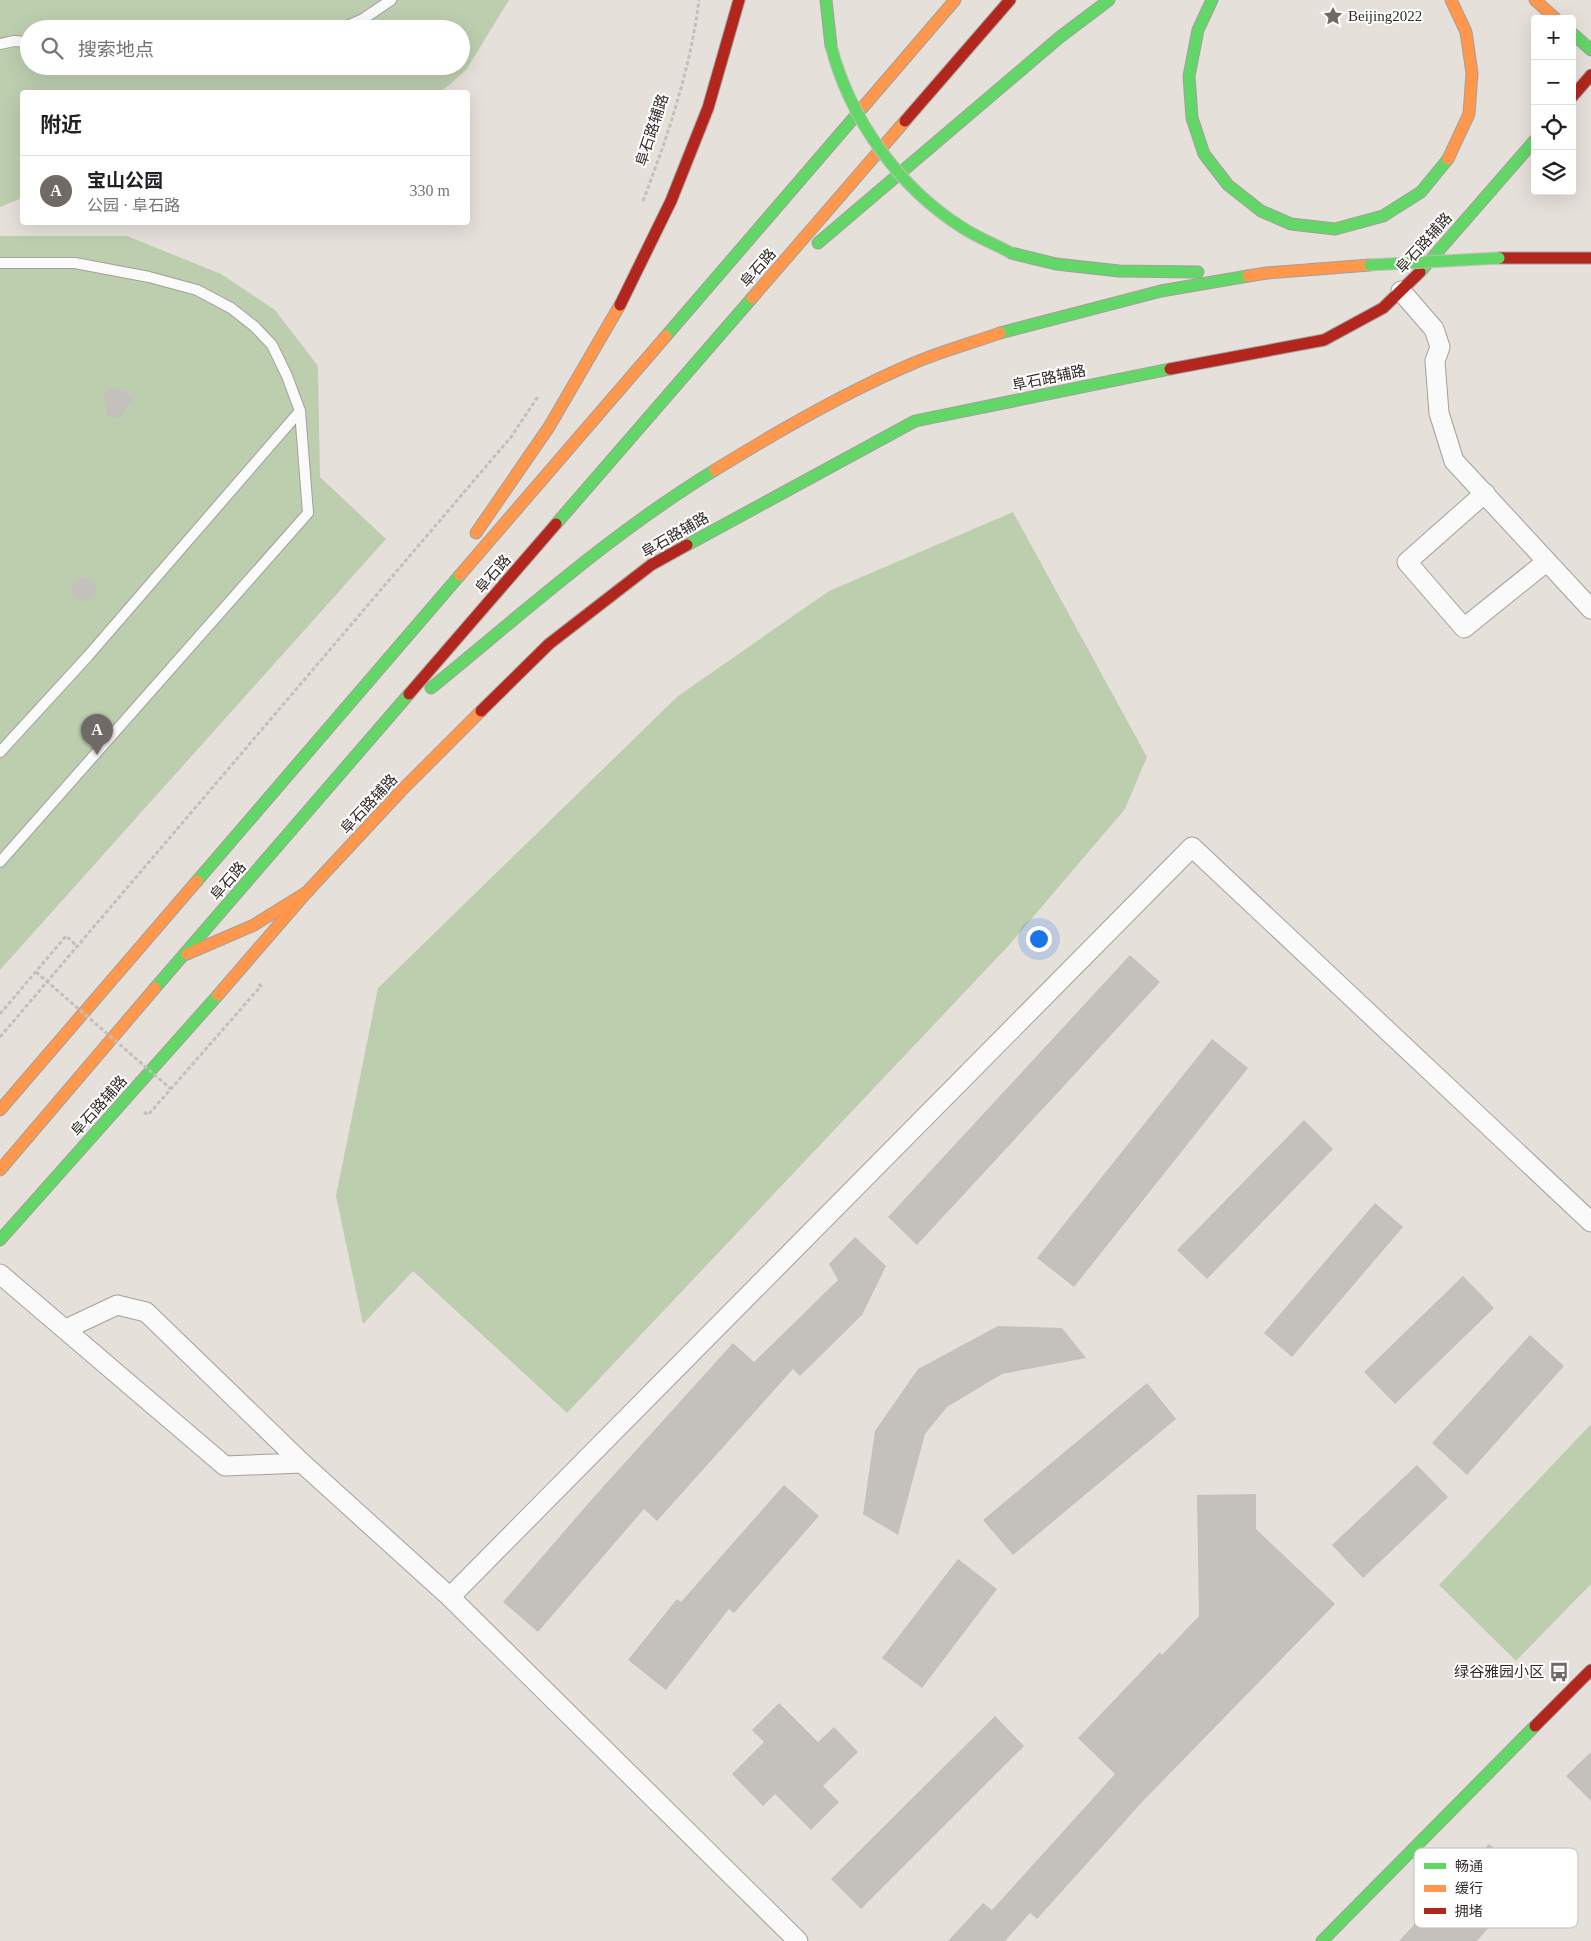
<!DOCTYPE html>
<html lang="zh">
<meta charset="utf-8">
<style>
body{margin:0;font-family:"Times New Roman","Noto Sans SC",serif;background:#f2f2f2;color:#202124}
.controls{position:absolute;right:15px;top:15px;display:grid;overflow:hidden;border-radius:5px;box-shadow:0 5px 20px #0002}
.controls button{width:45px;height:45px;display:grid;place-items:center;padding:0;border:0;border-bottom:1px solid #e0e0e0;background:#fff;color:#202124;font:25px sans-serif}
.you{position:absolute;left:1038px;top:938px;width:18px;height:18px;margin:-12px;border:4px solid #fff;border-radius:50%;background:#1a73e8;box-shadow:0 0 0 8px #1a73e833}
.badge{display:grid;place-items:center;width:32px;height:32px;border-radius:50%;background:#706a67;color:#fff;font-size:16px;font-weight:700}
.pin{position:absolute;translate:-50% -41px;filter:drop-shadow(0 1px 2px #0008)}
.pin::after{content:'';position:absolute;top:26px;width:18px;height:15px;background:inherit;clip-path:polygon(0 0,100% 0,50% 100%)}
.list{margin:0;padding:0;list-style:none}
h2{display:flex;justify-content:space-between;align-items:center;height:65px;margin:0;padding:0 20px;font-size:21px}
h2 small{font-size:16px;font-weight:400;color:#757577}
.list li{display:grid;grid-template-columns:32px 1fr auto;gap:15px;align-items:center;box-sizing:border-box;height:70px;padding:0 20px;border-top:1px solid #e0e0e0}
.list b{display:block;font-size:19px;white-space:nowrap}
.list p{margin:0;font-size:16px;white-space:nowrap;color:#757577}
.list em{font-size:16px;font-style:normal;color:#757577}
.icon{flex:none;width:28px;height:28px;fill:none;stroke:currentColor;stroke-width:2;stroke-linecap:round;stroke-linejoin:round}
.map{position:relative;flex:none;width:1591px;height:1941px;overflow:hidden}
.search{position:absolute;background:#fff;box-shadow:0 5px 20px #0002;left:20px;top:20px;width:450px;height:55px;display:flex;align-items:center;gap:12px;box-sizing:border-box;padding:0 18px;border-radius:28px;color:#757577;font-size:19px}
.panel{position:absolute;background:#fff;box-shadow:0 5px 20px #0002;left:20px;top:90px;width:450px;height:135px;border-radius:5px}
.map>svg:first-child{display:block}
.green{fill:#bdceaf;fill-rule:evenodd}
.building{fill:#c4c0bc}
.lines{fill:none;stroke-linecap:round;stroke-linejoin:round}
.lane-casing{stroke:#a39f9b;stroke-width:12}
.street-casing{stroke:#a39f9b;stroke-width:21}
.fast-casing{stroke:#a39f9b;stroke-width:13}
.slow-casing{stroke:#a39f9b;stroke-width:13}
.jam-casing{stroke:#a39f9b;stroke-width:13}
.path{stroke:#c1c0be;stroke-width:3;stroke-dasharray:4 2.5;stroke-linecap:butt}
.lane{stroke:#fbfafa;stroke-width:10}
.street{stroke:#fbfafa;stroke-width:19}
.fast{stroke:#63d668;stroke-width:11}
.slow{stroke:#ff974d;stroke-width:11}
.jam{stroke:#b3261e;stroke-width:11}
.fast-bridge-casing{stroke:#c1bebb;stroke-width:13;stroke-linecap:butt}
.path-bridge{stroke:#c1c0be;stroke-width:3;stroke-dasharray:4 2.5;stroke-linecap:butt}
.fast-bridge{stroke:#63d668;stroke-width:11}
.labels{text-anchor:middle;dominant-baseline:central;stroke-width:4;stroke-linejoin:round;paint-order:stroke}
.poi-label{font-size:15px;fill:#302b28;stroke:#fff;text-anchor:start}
.street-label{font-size:15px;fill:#302b28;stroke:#fff}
.key{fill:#fff;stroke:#c1bfbe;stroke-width:1}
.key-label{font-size:14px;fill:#302b28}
</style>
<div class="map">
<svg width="1591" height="1941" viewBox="0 0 1591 1941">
<rect width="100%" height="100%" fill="#e6e0db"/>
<g class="green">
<path d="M0,0h509l-43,70 -25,22h-419v106l-22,9zM29,29h432v37h-432z"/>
<path d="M0,236h127l94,38 54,36 43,56 2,111 66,62 -386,431z"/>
<path d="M1013,512l134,245 -22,52 -114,134 -444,470 -154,-142 -50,53 -27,-128 42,-208 300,-292 151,-105z"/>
<path d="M1591,1424v160l-75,77 -77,-76z"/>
</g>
<g class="building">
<path d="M109,387l19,5 5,7 -13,20 -13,-4 -3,-20z"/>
<circle cx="84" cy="589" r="12"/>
<path d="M1130,955l30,27 -243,263 -29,-28z"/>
<path d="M1212,1039l36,29 -174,219 -37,-29z"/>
<path d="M1304,1120l29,29 -126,130 -30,-29z"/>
<path d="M1375,1203l28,24 -111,130 -28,-24z"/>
<path d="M855,1237l31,29 -24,49 -62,61 -7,-7 -136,152 -13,-12 -106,123 -35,-30 90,-104 140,-155 21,19 84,-82 -9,-16z"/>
<path d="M1463,1276l31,32 -99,96 -31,-32z"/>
<path d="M998,1326l64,2 24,30 -84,16 -55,33 -22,27 -27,101 -35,-21 12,-83 43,-62z"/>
<path d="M1530,1335l34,31 -97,109 -35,-32z"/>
<path d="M1147,1383l29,36 -163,136 -30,-35z"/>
<path d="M1417,1465l31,32 -85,81 -31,-33z"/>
<path d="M784,1485l35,31 -85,97 -5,-4 -63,81 -38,-30 49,-61 4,3z"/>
<path d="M1256,1494v35l79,75 -192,197 -106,118 -7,-6 -25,28h-57l35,-38 9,7 123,-136 -37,-36 82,-86 2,3 37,-39 -2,-121z"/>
<path d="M958,1559l39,30 -75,99 -40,-30z"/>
<path d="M779,1703l39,39 16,-15 24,25 -35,34 16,16 -28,28 -36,-36 -12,12 -31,-32 32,-32 -12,-12z"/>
<path d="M995,1716l29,30 -163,163 -30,-30z"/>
<path d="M1591,1752v49l-25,-25z"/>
<path d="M1489,1844l40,37 -52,60h-78z"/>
</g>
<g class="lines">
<defs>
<g id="lane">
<path d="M340,29l23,-10 28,-19"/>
<path d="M0,44l14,-3 15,1"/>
<path d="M0,263h75l74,14 48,13 34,18 23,18 18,19 15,31 13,35 8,102 -308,349"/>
<path d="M0,752l88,-96 212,-245"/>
</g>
<g id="street">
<path d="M1401,291l33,38 6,18 -5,14 4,52 15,48 137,148"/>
<path d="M1485,493l-78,69 57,66 82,-66"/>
<path d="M0,1274l225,192 77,-3"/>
<path d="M66,1329l51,-24 29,7 156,151 148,134 348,344"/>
<path d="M450,1597l742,-750 399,375"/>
</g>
<g id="fast">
<path d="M826,0l5,46"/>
<path d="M1212,0l-14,30 -9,46 3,42 12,36 24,31 33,26 30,13 44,5 48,-13 38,-24 27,-33"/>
<path d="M1572,33l19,17"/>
<path d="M818,243l242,-206 49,-37"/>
<path d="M1011,253l45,11 63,7 79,1"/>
<path d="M1420,272l115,-132"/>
<path d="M1000,333l161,-42 87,-15"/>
<path d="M666,336l198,-230"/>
<path d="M556,524l196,-226"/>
<path d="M687,545l228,-124 255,-52"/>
<path d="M431,688c92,-75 182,-156 284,-218"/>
<path d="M197,881l263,-306"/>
<path d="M155,988l254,-294"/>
<path d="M0,1240l218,-245"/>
<path d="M1322,1941l213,-215"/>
</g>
<g id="slow">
<path d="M1535,0l21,19"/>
<path d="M864,106l91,-106"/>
<path d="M1448,159l21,-45 3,-41 -6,-41 -15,-32"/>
<path d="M1248,276l19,-3 103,-8"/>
<path d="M752,298l153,-177"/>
<path d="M715,470c63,-39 130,-78 199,-107 28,-12 58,-20 86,-30"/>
<path d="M476,533l73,-106 71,-122"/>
<path d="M460,575l206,-239"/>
<path d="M187,954l67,-29 53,-33"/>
<path d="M218,995l89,-103 94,-101 80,-80"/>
<path d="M0,1110l197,-229"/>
<path d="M0,1170l155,-182"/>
</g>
<g id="jam">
<path d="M1572,97l19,-22"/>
<path d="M905,121l105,-121"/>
<path d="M1499,258h92"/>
<path d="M620,305l51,-104 37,-93 31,-108"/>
<path d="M1170,369l154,-29 59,-32 37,-36"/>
<path d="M409,694l147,-170"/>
<path d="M481,711l68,-67 102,-79 36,-20"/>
<path d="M1535,1726l56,-56"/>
</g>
</defs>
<use href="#lane" class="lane-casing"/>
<use href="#street" class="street-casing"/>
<use href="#fast" class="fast-casing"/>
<use href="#slow" class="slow-casing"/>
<use href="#jam" class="jam-casing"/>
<g class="path">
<path d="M643,201c25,-66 47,-130 56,-201"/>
<path d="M0,1014l66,-78 11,10"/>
<path d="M0,1037l511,-600 28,-42"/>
<path d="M144,1112l4,3 113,-129 -4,-3"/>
</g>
<use href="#lane" class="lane"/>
<use href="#street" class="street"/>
<use href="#fast" class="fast"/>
<use href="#slow" class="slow"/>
<use href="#jam" class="jam"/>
<defs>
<g id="fast-bridge">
<path d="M831,46c19,73 68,142 132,182 15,10 32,16 48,25"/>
<path d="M1370,265l129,-7"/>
</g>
</defs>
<use href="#fast-bridge" class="fast-bridge-casing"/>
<path class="path-bridge" d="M36,972l135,117"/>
<use href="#fast-bridge" class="fast-bridge"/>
</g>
<defs>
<symbol id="sight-bare" viewBox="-9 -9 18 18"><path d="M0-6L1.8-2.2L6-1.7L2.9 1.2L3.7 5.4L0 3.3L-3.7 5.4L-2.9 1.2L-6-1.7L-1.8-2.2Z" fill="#706a67" stroke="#fff" stroke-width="2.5" paint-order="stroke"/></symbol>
<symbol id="bus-bare" viewBox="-9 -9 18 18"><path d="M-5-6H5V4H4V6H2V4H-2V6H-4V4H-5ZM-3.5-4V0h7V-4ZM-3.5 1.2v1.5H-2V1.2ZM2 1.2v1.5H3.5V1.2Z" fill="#706a67" stroke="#fff" stroke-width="2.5" paint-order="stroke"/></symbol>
</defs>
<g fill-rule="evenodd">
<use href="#sight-bare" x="1319" y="2" width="28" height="28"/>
<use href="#bus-bare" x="1545" y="1658" width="28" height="28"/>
</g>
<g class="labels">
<g class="poi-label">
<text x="1348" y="16">Beijing2022</text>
<text x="1544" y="1672" text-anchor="end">绿谷雅园小区</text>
</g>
<g class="street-label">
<text transform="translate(652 130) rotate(-72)">阜石路辅路</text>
<text transform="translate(1424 243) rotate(-48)">阜石路辅路</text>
<text transform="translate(758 268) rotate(-49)">阜石路</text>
<text transform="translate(1049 378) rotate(-12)">阜石路辅路</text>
<text transform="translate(675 535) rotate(-30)">阜石路辅路</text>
<text transform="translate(493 574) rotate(-49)">阜石路</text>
<text transform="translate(369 804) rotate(-47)">阜石路辅路</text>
<text transform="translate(228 881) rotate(-49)">阜石路</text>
<text transform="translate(99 1106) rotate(-48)">阜石路辅路</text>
</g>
</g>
<rect x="1414" y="1848" width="164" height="80" rx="8" class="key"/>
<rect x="1424" y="1863" width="22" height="6" fill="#63d668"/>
<rect x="1424" y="1885" width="22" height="7" fill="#ff974d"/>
<rect x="1424" y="1908" width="22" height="6" fill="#b3261e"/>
<g class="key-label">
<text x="1455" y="1871">畅通</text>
<text x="1455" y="1893">缓行</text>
<text x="1455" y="1916">拥堵</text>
</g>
</svg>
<div class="controls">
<button>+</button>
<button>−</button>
<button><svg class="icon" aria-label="locate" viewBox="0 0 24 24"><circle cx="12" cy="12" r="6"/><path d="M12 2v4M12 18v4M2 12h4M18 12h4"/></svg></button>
<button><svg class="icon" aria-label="layers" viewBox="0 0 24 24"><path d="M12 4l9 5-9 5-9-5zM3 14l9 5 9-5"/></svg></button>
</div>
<div class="you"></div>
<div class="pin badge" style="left:97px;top:755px">A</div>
<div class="search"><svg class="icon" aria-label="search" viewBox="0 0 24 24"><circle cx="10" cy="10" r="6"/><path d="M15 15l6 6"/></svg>搜索地点</div>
<section class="panel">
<h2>附近<small></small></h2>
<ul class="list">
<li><span class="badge">A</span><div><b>宝山公园</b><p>公园 · 阜石路</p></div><em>330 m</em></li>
</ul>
</section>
</div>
